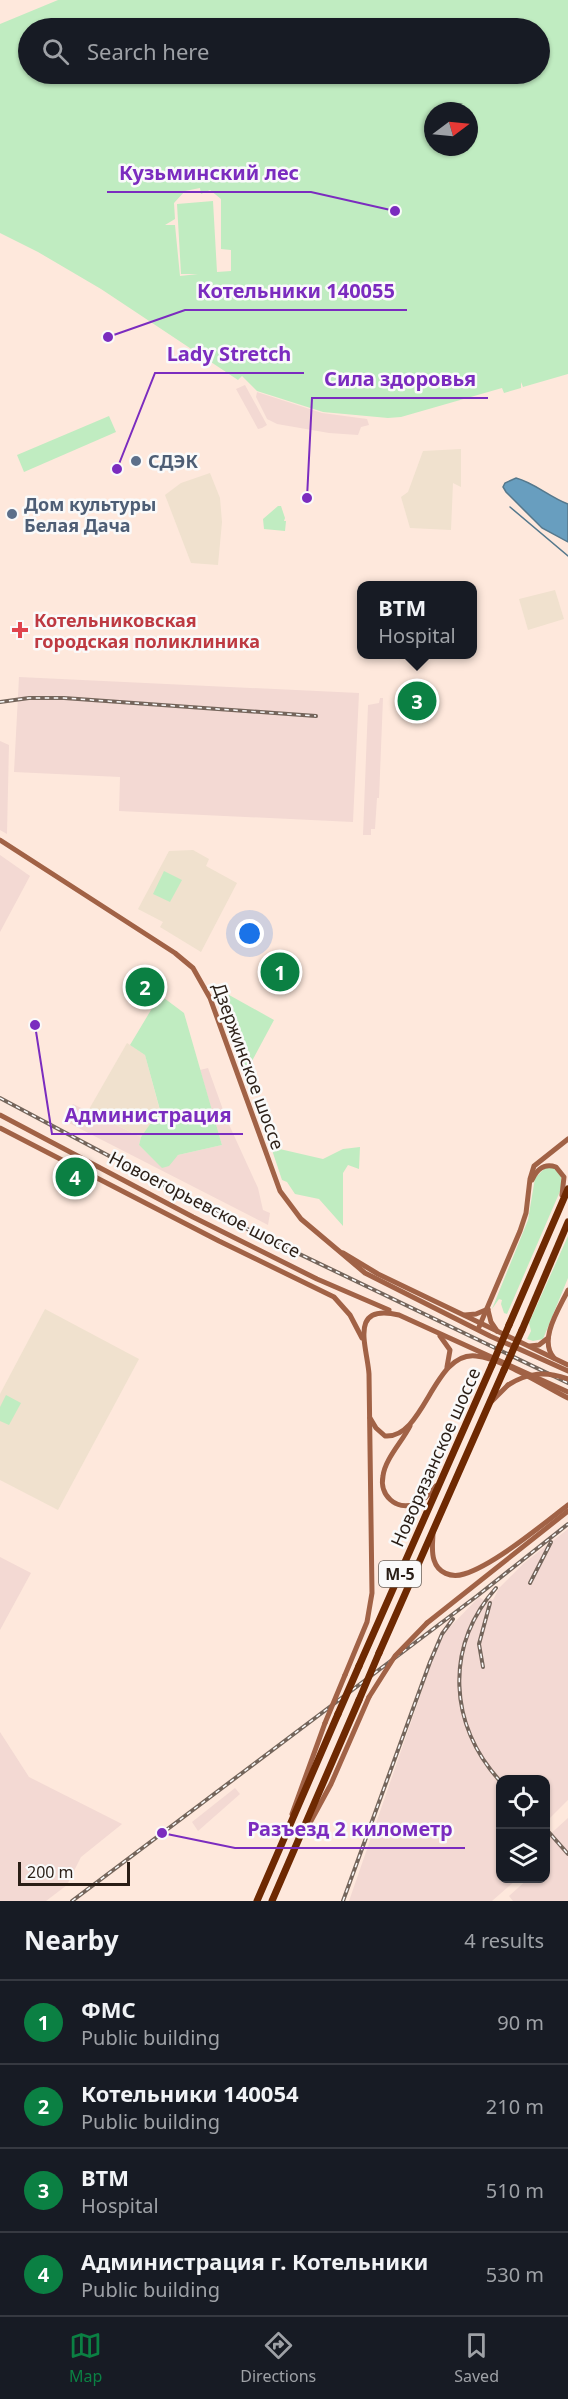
<!DOCTYPE html>
<meta charset="utf-8">
<style>
body{margin:0;font-family:"Noto Sans",sans-serif;background:#242831;color:#f1f3f6}
.controls{position:absolute;right:18px;bottom:18px;display:grid;overflow:hidden;border-radius:12px;box-shadow:0 2px 4px #0004}
.controls button{width:54px;height:54px;display:grid;place-items:center;padding:0;border:0;border-bottom:2px solid #363941;background:#171b24;color:#f1f3f6;font:30px sans-serif}
.compass{position:absolute;left:424px;top:102px;width:54px;height:54px;border-radius:50%;background:#171b24;box-shadow:0 2px 4px #0004;rotate:74deg}
.scale{position:absolute;left:18px;bottom:15px;width:112px;box-sizing:border-box;padding-left:6px;border:3px solid #2a1e16;border-top:0;font-size:16px;line-height:21px;white-space:nowrap;color:#2a1e16;-webkit-text-stroke:4px #fafafa;paint-order:stroke}
.you{position:absolute;left:250px;top:934px;width:21px;height:21px;margin:-15px;border:4px solid #fff;border-radius:50%;background:#1a73e8;box-shadow:0 0 0 9px #1a73e833}
.badge{display:grid;place-items:center;width:39px;height:39px;border-radius:50%;background:#0b8043;color:#fff;font-size:20px;font-weight:700}
.pin{position:absolute;translate:-50% -50%;border:3px solid #fff;box-shadow:0 2px 6px #0006}
.popup{position:absolute;left:357px;top:581px;width:120px;height:78px;box-sizing:border-box;display:grid;place-content:center;border-radius:12px;background:#171b24;filter:drop-shadow(0 2px 4px #0005);font-size:20px;white-space:nowrap;color:#9ea1a6}
.popup b{font-size:22px;color:#f1f3f6}
.popup::after{content:'';position:absolute;left:50%;top:100%;margin-left:-12px;border:12px solid transparent;border-top-color:#171b24}
.list{margin:0;padding:0;list-style:none}
h2{display:flex;justify-content:space-between;align-items:center;height:78px;margin:0;padding:0 24px;font-size:26px}
h2 small{font-size:20px;font-weight:400;color:#9ea1a6}
.list li{display:grid;grid-template-columns:39px 1fr auto;gap:18px;align-items:center;box-sizing:border-box;height:84px;padding:0 24px;border-top:2px solid #363941}
.list b{display:block;font-size:22px;white-space:nowrap}
.list p{margin:0;font-size:20px;white-space:nowrap;color:#9ea1a6}
.list em{font-size:20px;font-style:normal;color:#9ea1a6}
.icon{flex:none;width:33px;height:33px;fill:none;stroke:currentColor;stroke-width:2;stroke-linecap:round;stroke-linejoin:round}
.map{position:relative;flex:none;width:568px;height:1901px;overflow:hidden}
.search{position:absolute;background:#171b24;box-shadow:0 2px 4px #0004;left:18px;right:18px;top:18px;height:66px;display:flex;align-items:center;gap:15px;box-sizing:border-box;padding:0 21px;border-radius:33px;color:#9ea1a6;font-size:22px}
.sheet{height:414px;background:#171b24}
nav{display:flex;justify-content:space-around;align-items:center;box-sizing:border-box;height:84px;border-top:2px solid #363941;background:#171b24;font-size:16px;color:#9ea1a6}
nav a{display:grid;justify-items:center;gap:3px}
nav .on{color:#0b8043}
.map>svg:first-child{display:block}
.industrial{fill:#f3d9d3}
.education{fill:#f0e1ce}
.green{fill:#c0ecc1;fill-rule:evenodd}
.water{fill:#689ebf;stroke:#55788c;stroke-width:1.5}
.lines{fill:none;stroke-linecap:round;stroke-linejoin:round}
.stream{stroke:#55788c;stroke-width:1.5}
.secondary{stroke:#a16246;stroke-width:5}
.highway{stroke:#6e2902;stroke-width:7}
.rail-casing{stroke:#74655b;stroke-width:4}
.rail{stroke:#fafafa;stroke-width:1.5;stroke-dasharray:4.5;stroke-linecap:butt}
.secondary-bridge{stroke:#a16246;stroke-width:5}
.highway-bridge{stroke:#6e2902;stroke-width:7}
.service-dot{fill:#5c6f8a;stroke:#fafafa;stroke-width:2}
.health-dot{fill:#e0444e;stroke:#fafafa;stroke-width:2}
.labels{text-anchor:middle;dominant-baseline:central;stroke-width:5;stroke-linejoin:round;paint-order:stroke}
.shield{fill:#fafafa;stroke:#68605a;stroke-width:1.5}
.shield-label{font-size:16px;font-weight:bold;fill:#2a1e16}
.service-label{font-size:18px;font-weight:bold;fill:#4e5e75;stroke:#fafafa;text-anchor:start}
.health-label{font-size:18px;font-weight:bold;fill:#be3a42;stroke:#fafafa;text-anchor:start}
.street-label{font-size:18px;fill:#2a1e16;stroke:#fafafa}
.leader{fill:none;stroke:#7b2cbf;stroke-width:2}
.callout-dot{fill:#7b2cbf;stroke:#fafafa;stroke-width:2}
.callout-label{font-size:20px;text-anchor:middle;font-weight:bold;fill:#7b2cbf;stroke:#fafafa;stroke-width:5;stroke-linejoin:round;paint-order:stroke}
</style>
<div class="map">
<svg width="568" height="1901" viewBox="0 0 568 1901">
<rect width="100%" height="100%" fill="#fee8dc"/>
<g class="industrial">
<path d="M245,385l22,40 -5,3 -4,1 -22,-40z"/>
<path d="M257,392l65,21 45,6 2,6 -8,2 -3,8 -29,-2 -52,-9 -10,-5 -11,-22z"/>
<path d="M19,677l340,16 -6,129 -234,-11 1,-34 -106,-5z"/>
<path d="M380,698h3l-4,100h-2l-2,31h-4v6h-8l5,-130 11,-2z"/>
<path d="M0,741l9,4 -2,89 -7,-4z"/>
<path d="M0,855l30,21 -30,56z"/>
<path d="M208,1068l18,50 32,70 5,22 7,3 -2,12 -205,-105 10,-16 68,33 -2,8 23,22 16,-12 44,-10 -22,-75z"/>
<path d="M568,1529v271l-22,22v-42h-46v98l17,1 -25,22h-143l87,-251 11,-20 32,-33 8,5 3,-3 3,1 6,-12 25,-25z"/>
<path d="M0,1557l31,16 -31,57z"/>
<path d="M0,1732l29,45 93,47 -41,33 -14,28 -21,16h-46z"/>
<path d="M235,1788l5,6 -42,37 -6,-9z"/>
<path d="M568,1818v83h-55l-4,-5 19,-17 18,-1v-40z"/>
</g>
<g class="education">
<path d="M461,449v38l-8,-4 -2,47 -41,-2 -9,-31 7,-5 15,-41z"/>
<path d="M210,473l10,25 2,24 -4,43 -27,-2 -26,-68 16,-12z"/>
<path d="M555,590l9,29 -36,11 -9,-31z"/>
<path d="M193,850l16,9 -3,7 31,17 -36,69 -41,-25 3,-5 -25,-13 31,-58z"/>
<path d="M127,1043l18,12 15,56 -19,26 -53,-26z"/>
<path d="M45,1309l94,50 -81,151 -58,-30v-86z"/>
</g>
<g class="green">
<path d="M58,0h510v374l-45,13 -2,-5v6l-17,5 -2,-5 -101,29 -13,1 -65,-6 -66,-21 -15,-15 -4,4 -137,-91 -63,-37 -38,-19v-209zM28,28h512v46h-512zM433,111h36v36h-36zM200,188l1,6 9,-4 11,9v50l10,1v21l-14,1 -4,-71 -36,3 4,70h17l-18,2 -5,-51h-10l10,-6 -1,-16 11,-12z"/>
<path d="M109,416l7,16 -92,40 -7,-17z"/>
<path d="M278,506h3l4,12 -1,3h2l-1,10 -21,-2 -1,-10z"/>
<path d="M164,871l18,9 -12,22 -17,-8z"/>
<path d="M213,986l61,34 -29,54z"/>
<path d="M160,995l24,18 38,132 -44,10 -9,11 -7,2 -23,-23 2,-8 19,-27 -15,-55 -15,-10z"/>
<path d="M271,1147l52,12 20,-10 17,-2 -1,22 -11,-4 -5,8v53l-24,-27 -24,-5 -8,-12 -5,-2z"/>
<path d="M545,1168h9l7,8v13l-54,125 -3,-1 -3,-9 1,-4 -3,-1 -7,10 36,-89 7,-42z"/>
<path d="M568,1236v42l-25,61 -10,2 -6,-2 4,-8 -2,-8z"/>
<path d="M6,1395l15,8 -12,22 -9,-4v-14z"/>
</g>
<path class="water" d="M516,478c19,5 33,19 52,26v38l-26,-14 -36,-36 -3,-5 2,-4z"/>
<g class="lines">
<path class="stream" d="M510,507l58,49"/>
<g class="secondary">
<path d="M0,840l175,113 18,15 17,30 70,193 21,28 64,54 125,63 78,35"/>
<path d="M0,1115l193,102 124,62 72,31"/>
<path d="M0,1128l219,113 115,56 16,18 12,23"/>
<path d="M532,1180c5,-11 12,-17 24,-13l8,10 -2,18"/>
<path d="M343,1253l35,21 190,91"/>
<path d="M488,1310l3,12 6,9"/>
<path d="M465,1315l11,-1 12,-5"/>
<path d="M479,1327l41,-96 6,-18 4,-34 4,-13 34,-27"/>
<path d="M440,1336l10,14 -3,17"/>
<path d="M530,1346l9,-1 9,-7"/>
<path d="M554,1358c-16,-18 5,-49 14,-68"/>
<path d="M491,1402l17,-17"/>
<path d="M370,1418l6,10 9,8c40,3 48,-85 91,-80 25,2 68,30 92,42"/>
<path d="M410,1426c-8,16 -25,33 -27,50 -4,19 13,35 32,28 9,-3 15,-11 21,-18"/>
<path d="M433,1532c0,9 -2,19 1,28 4,13 17,18 30,14 30,-9 78,-49 104,-69"/>
<path d="M427,1623l141,-112"/>
<path d="M345,1675l22,-53 5,-29 -3,-219c-2,-28 -21,-71 30,-59l169,77"/>
<path d="M292,1814l33,-91"/>
<path d="M305,1832l26,-48 38,-87"/>
</g>
<g class="highway">
<path d="M509,1325l59,-136"/>
<path d="M522,1330l46,-108"/>
<path d="M379,1653l125,-283"/>
<path d="M359,1666l133,-301"/>
<path d="M257,1901l81,-187"/>
<path d="M272,1901l87,-201"/>
</g>
<defs>
<g id="rail">
<path d="M0,702l29,-4h35l252,18"/>
<path d="M0,1098l239,127 329,158"/>
<path d="M530,1583l21,-41"/>
<path d="M496,1588c-52,59 -47,137 4,193"/>
<path d="M483,1667l-4,-23 11,-41"/>
<path d="M546,1829l22,25"/>
<path d="M72,1901l405,-305 91,-72"/>
<path d="M343,1901l87,-239 12,-28 11,-15"/>
</g>
</defs>
<use href="#rail" class="rail-casing"/>
<use href="#rail" class="rail"/>
<g class="secondary-bridge">
<path d="M508,1385c21,-13 38,-14 60,-6"/>
<path d="M369,1697l26,-41 32,-33"/>
<path d="M325,1723l20,-48"/>
</g>
<g class="highway-bridge">
<path d="M492,1365l17,-40"/>
<path d="M504,1370l18,-40"/>
<path d="M359,1700l20,-47"/>
<path d="M338,1714l21,-48"/>
</g>
</g>
<g class="service-dot">
<circle cx="136" cy="461" r="6"/>
<circle cx="12" cy="514" r="6"/>
</g>
<path class="health-dot" d="M17 621h6v6h6v6h-6v6h-6v-6h-6v-6h6z"/>
<g class="labels">
<rect class="shield" x="379" y="1561" width="42" height="26" rx="4.5"/>
<g class="shield-label">
<text x="400" y="1574">М-5</text>
</g>
<g class="service-label">
<text x="148" y="461">СДЭК</text>
<text x="24" y="504">Дом культуры<tspan x="24" dy="21">Белая Дача</tspan></text>
</g>
<g class="health-label">
<text x="34" y="620">Котельниковская<tspan x="34" dy="21">городская поликлиника</tspan></text>
</g>
<g class="street-label">
<text transform="translate(249 1066) rotate(70)">Дзержинское шоссе</text>
<text transform="translate(205 1204) rotate(27)">Новоегорьевское шоссе</text>
<text transform="translate(435 1457) rotate(-66)">Новорязанское шоссе</text>
</g>
</g>
<path class="leader" d="M395 211L311 192H107M108 337L185 310H407M117 469L155 373H304M307 498L312 398H488M35 1025L52 1134H243M162 1833L235 1848H465"/>
<g class="callout-dot">
<circle cx="395" cy="211" r="6"/>
<circle cx="108" cy="337" r="6"/>
<circle cx="117" cy="469" r="6"/>
<circle cx="307" cy="498" r="6"/>
<circle cx="35" cy="1025" r="6"/>
<circle cx="162" cy="1833" r="6"/>
</g>
<g class="callout-label">
<text x="209" y="180">Кузьминский лес</text>
<text x="296" y="298">Котельники 140055</text>
<text x="229" y="361">Lady Stretch</text>
<text x="400" y="386">Сила здоровья</text>
<text x="148" y="1122">Администрация</text>
<text x="350" y="1836">Разъезд 2 километр</text>
</g>
</svg>
<div class="controls">
<button><svg class="icon" aria-label="locate" viewBox="0 0 24 24"><circle cx="12" cy="12" r="6"/><path d="M12 2v4M12 18v4M2 12h4M18 12h4"/></svg></button>
<button><svg class="icon" aria-label="layers" viewBox="0 0 24 24"><path d="M12 4l9 5-9 5-9-5zM3 14l9 5 9-5"/></svg></button>
</div>
<svg class="compass" viewBox="-18 -18 36 36"><path d="M0-13l5 13h-10z" fill="#e53935"/><path d="M0 13l5-13h-10z" fill="#9ea1a6"/></svg>
<div class="scale">200 m</div>
<div class="you"></div>
<div class="pin badge" style="left:280px;top:972px">1</div>
<div class="pin badge" style="left:145px;top:987px">2</div>
<div class="pin badge" style="left:417px;top:701px">3</div>
<div class="popup"><b>ВТМ</b>Hospital</div>
<div class="pin badge" style="left:75px;top:1177px">4</div>
<div class="search"><svg class="icon" aria-label="search" viewBox="0 0 24 24"><circle cx="10" cy="10" r="6"/><path d="M15 15l6 6"/></svg>Search here</div>
</div>
<section class="sheet">
<h2>Nearby<small>4 results</small></h2>
<ul class="list">
<li><span class="badge">1</span><div><b>ФМС</b><p>Public building</p></div><em>90 m</em></li>
<li><span class="badge">2</span><div><b>Котельники 140054</b><p>Public building</p></div><em>210 m</em></li>
<li><span class="badge">3</span><div><b>ВТМ</b><p>Hospital</p></div><em>510 m</em></li>
<li><span class="badge">4</span><div><b>Администрация г. Котельники</b><p>Public building</p></div><em>530 m</em></li>
</ul>
</section>
<nav>
<a class="on"><svg class="icon" aria-label="map" viewBox="0 0 24 24"><path d="M3 6l6-2 6 2 6-2v14l-6 2-6-2-6 2zM9 4v14M15 6v14"/></svg>Map</a>
<a><svg class="icon" aria-label="directions" viewBox="0 0 24 24"><path d="M12 3l9 9-9 9-9-9zM9 14v-3h6M13 9l2 2-2 2"/></svg>Directions</a>
<a><svg class="icon" aria-label="saved" viewBox="0 0 24 24"><path d="M7 4h10v16l-5-4-5 4z"/></svg>Saved</a>
</nav>
